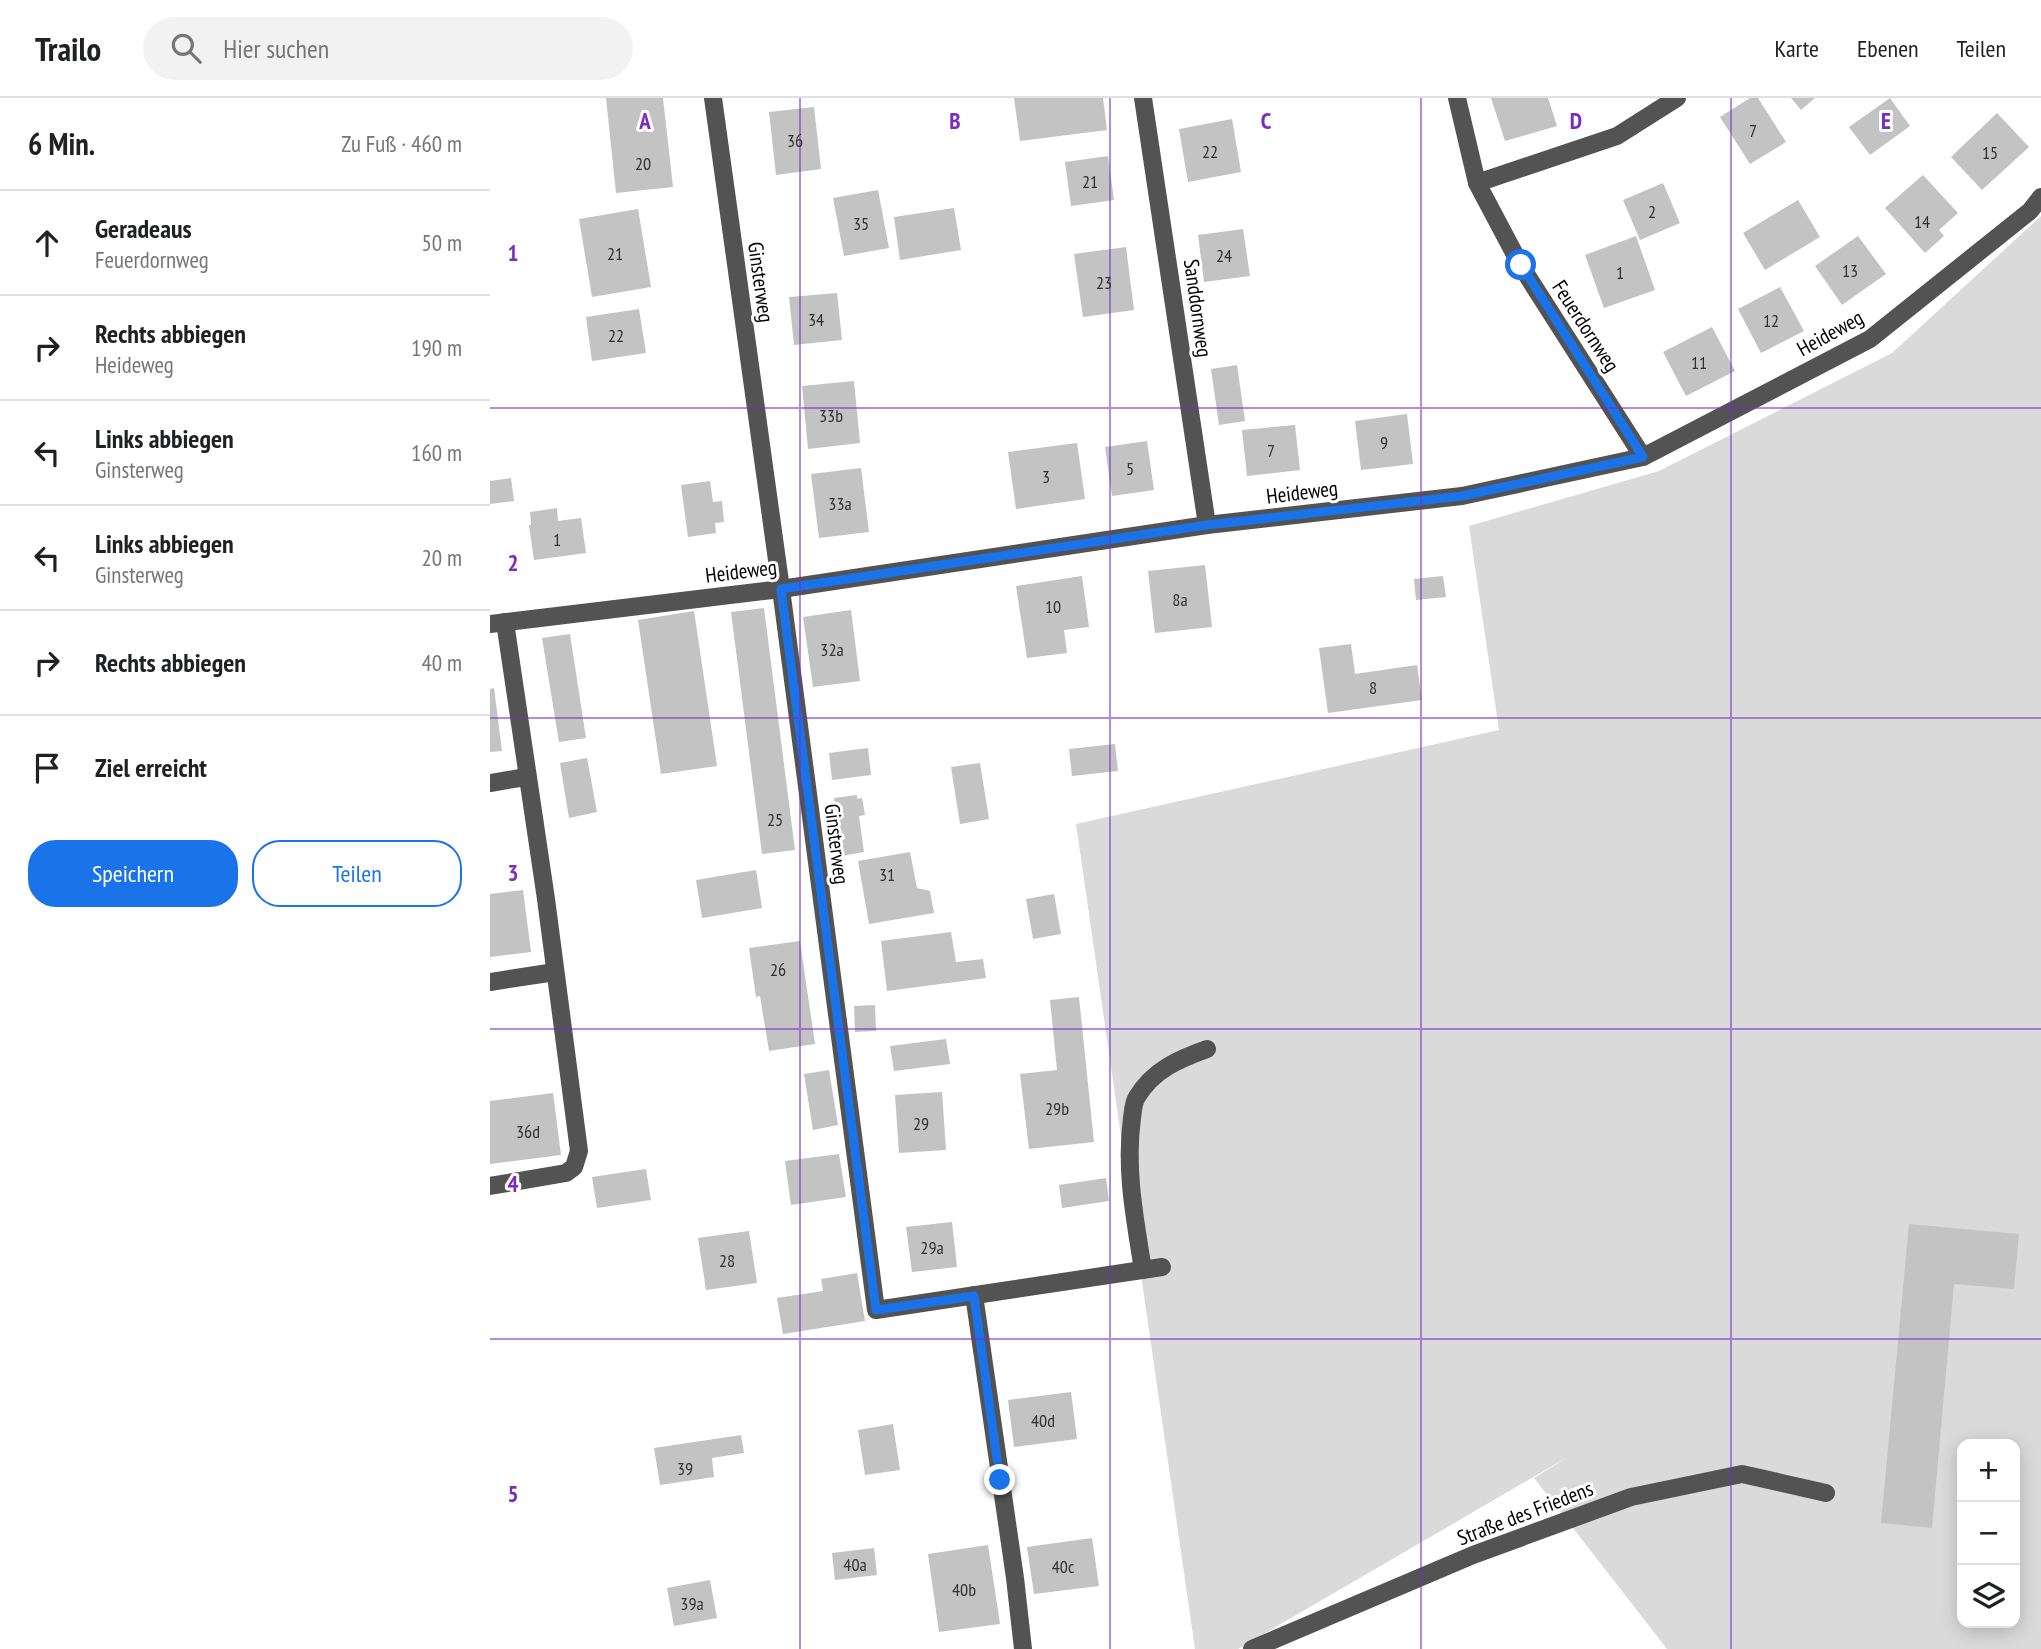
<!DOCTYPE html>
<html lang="de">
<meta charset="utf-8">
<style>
body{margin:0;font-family:"PT Sans Narrow",sans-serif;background:#f2f2f2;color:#202124}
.controls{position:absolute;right:21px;bottom:21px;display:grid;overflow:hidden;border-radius:14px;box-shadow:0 4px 18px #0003}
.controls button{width:63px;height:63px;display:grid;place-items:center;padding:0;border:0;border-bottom:2px solid #e0e0e0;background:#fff;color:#202124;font:35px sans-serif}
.stop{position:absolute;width:21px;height:21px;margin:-16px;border:5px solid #1a73e8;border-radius:50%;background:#fff}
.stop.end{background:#1a73e8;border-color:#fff;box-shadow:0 2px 7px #0008}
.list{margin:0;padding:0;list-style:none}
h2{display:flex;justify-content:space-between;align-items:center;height:91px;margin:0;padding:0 28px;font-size:30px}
h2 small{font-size:23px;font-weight:400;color:#757577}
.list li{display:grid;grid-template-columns:46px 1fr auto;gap:21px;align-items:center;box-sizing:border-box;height:105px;padding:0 28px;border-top:2px solid #e0e0e0}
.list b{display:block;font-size:26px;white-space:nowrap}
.list p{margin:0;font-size:23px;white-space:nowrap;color:#757577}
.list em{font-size:23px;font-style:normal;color:#757577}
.actions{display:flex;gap:14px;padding:21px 28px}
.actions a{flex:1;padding:16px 0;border:2px solid #1a73e8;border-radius:28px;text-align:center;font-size:24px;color:#1a73e8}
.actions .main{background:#1a73e8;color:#fff}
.icon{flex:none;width:38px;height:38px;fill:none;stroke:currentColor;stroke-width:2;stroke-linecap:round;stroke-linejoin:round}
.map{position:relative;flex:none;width:1551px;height:1551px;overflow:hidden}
header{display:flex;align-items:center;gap:42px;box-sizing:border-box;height:98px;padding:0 35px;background:#fff;border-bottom:2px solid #e0e0e0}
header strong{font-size:33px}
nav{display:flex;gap:38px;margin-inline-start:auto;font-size:24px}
.search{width:490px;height:63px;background:#f2f2f2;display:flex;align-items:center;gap:18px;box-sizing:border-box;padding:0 24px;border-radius:38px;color:#757577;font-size:26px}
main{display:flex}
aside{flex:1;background:#fff}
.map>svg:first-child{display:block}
.green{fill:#dadada;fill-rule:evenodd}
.building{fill:#c3c3c3}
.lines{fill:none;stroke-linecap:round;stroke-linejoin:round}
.minor{stroke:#535353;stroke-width:18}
.route{stroke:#1a73e8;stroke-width:9}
.grid{fill:none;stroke:#7b2cbf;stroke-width:2;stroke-opacity:0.55}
.labels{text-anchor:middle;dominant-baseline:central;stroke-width:6;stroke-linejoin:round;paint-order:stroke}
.number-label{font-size:18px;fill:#313131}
.street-label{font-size:21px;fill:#000;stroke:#fff}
.grid-label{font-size:23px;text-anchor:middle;font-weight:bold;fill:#7b2cbf;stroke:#fff;stroke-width:6;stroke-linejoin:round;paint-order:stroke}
</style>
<header>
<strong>Trailo</strong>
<div class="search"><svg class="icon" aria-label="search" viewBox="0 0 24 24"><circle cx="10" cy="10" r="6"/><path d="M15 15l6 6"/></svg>Hier suchen</div>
<nav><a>Karte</a><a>Ebenen</a><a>Teilen</a></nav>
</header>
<main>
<aside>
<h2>6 Min.<small>Zu Fuß · 460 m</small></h2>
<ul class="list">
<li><svg class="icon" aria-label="ahead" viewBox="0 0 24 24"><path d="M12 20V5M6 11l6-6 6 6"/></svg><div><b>Geradeaus</b><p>Feuerdornweg</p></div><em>50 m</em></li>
<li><svg class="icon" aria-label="right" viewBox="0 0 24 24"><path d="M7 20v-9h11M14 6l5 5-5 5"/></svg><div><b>Rechts abbiegen</b><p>Heideweg</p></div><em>190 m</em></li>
<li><svg class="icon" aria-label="left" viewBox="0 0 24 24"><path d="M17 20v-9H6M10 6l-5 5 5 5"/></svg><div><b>Links abbiegen</b><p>Ginsterweg</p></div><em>160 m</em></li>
<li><svg class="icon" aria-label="left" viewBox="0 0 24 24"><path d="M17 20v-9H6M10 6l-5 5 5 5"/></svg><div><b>Links abbiegen</b><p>Ginsterweg</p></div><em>20 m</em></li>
<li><svg class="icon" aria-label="right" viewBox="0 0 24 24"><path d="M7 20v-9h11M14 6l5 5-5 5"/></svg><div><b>Rechts abbiegen</b></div><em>40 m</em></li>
<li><svg class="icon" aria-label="arrive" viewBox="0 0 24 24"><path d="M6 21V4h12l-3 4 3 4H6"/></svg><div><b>Ziel erreicht</b></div></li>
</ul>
<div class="actions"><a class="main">Speichern</a><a>Teilen</a></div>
</aside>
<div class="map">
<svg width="1551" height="1551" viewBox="0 0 1551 1551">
<rect width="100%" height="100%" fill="#fff"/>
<path class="green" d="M1551,118v1433h-374l-133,-171 37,-23 -333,194h-43l-119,-825 423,-94 -30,-204 190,-55 233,-118zM1472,1346h53v179h-53z"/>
<g class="building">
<path d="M116,0h57l10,89 -57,6z"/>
<path d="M524,0h89l4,32 -87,11z"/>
<path d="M1001,0h57l9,28 -52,15z"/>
<path d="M1260,0h8l28,44 -36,22 -30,-47z"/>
<path d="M1301,0h24l-14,12z"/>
<path d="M1400,0l20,28 -40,29 -21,-28z"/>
<path d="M324,9l7,62 -45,6 -7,-63z"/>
<path d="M1507,15l32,34 -47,43 -31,-33z"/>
<path d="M742,21l9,53 -53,10 -9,-53z"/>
<path d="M618,58l6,44 -43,6 -6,-44z"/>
<path d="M1433,77l35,38 -19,17 5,6 -19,17 -40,-45z"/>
<path d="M1173,85l17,40 -40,17 -17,-40z"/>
<path d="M388,92l11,58 -45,8 -11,-58z"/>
<path d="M1308,102l22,37 -55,33 -22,-37z"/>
<path d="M464,110l7,42 -61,10 -6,-43z"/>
<path d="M148,111l13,78 -59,10 -13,-78z"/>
<path d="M753,131l7,47 -46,6 -6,-47z"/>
<path d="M1146,138l19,54 -51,18 -19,-53z"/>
<path d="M1368,138l28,38 -44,31 -27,-39z"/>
<path d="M636,149l8,63 -51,7 -9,-63z"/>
<path d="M1290,189l24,44 -43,22 -23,-44z"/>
<path d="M347,195l5,47 -48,5 -5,-48z"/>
<path d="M149,211l7,44 -54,8 -6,-44z"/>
<path d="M1222,229l23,44 -49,25 -23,-44z"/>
<path d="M747,267l8,56 -26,4 -8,-56z"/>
<path d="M364,283l6,62 -52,6 -6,-63z"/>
<path d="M917,316l6,50 -52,6 -6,-49z"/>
<path d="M805,327l5,45 -53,6 -5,-46z"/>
<path d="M657,343l7,49 -42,6 -7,-49z"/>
<path d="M587,345l8,56 -69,10 -8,-57z"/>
<path d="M371,370l8,64 -50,6 -8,-64z"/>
<path d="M21,380l3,23 -24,3v-23z"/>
<path d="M220,383l3,21 9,-1 2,21 -9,1 1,10 -28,4 -7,-52z"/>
<path d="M67,410l1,13 23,-3 5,35 -52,7 -5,-35h2l-1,-13z"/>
<path d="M715,467l7,62 -57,6 -7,-62z"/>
<path d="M592,478l7,51 -25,3 3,23 -40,5 -11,-72z"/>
<path d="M953,478l3,21 -30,3 -2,-21z"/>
<path d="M274,510l31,242 -33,4 -31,-242z"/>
<path d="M361,512l9,71 -47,6 -10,-70z"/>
<path d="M204,513l23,155 -56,8 -23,-154z"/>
<path d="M80,536l16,104 -27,4 -17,-104z"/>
<path d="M861,546l4,30 62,-9 5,35 -94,13 -9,-65z"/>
<path d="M4,590l8,63 -12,1v-63z"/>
<path d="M625,646l3,27 -46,5 -3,-27z"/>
<path d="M378,650l3,27 -39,5 -3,-27z"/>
<path d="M97,660l10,54 -28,6 -9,-55z"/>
<path d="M490,665l9,56 -29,5 -9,-57z"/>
<path d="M367,697v4l5,-1 3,17 -6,1 5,36 -22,4 -8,-58z"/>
<path d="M420,754l7,36 13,3 4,22 -65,11 -11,-63z"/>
<path d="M266,772l6,38 -60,10 -6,-38z"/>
<path d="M33,792l8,62 -41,5v-63z"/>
<path d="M564,796l7,40 -28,5 -7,-40z"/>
<path d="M461,834l5,30 27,-3 3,19 -99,13 -6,-50z"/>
<path d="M310,843l15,103 -46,7 -9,-55 -4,1 -7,-49z"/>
<path d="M589,899l15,145 -65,7 -9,-75 37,-4 -7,-70z"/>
<path d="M385,907l1,26 -21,1 -1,-26z"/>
<path d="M456,941l4,25 -56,7 -4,-25z"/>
<path d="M339,972l9,55 -25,5 -9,-56z"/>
<path d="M452,994l4,58 -47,3 -4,-58z"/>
<path d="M63,995l8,62 -71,9v-63z"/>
<path d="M349,1056l7,43 -55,8 -6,-44z"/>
<path d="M156,1071l5,31 -54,8 -5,-31z"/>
<path d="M616,1080l3,23 -47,7 -3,-23z"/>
<path d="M462,1124l5,45 -45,5 -6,-45z"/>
<path d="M1419,1126l110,10 -5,55 -60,-5 -22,244 -51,-5z"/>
<path d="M259,1133l8,52 -51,7 -8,-52z"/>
<path d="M367,1175l8,48 -82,13 -6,-36 46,-7 -2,-12z"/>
<path d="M581,1294l6,47 -63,8 -6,-47z"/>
<path d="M403,1326l7,46 -35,5 -7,-45z"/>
<path d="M251,1337l3,18 -32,5 2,19 -54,8 -6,-37z"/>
<path d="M602,1440l7,48 -65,8 -7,-47z"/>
<path d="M498,1447l12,79 -61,8 -11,-78z"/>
<path d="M384,1450l3,27 -42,5 -3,-27z"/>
<path d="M220,1482l7,38 -43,8 -7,-38z"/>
</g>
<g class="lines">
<g class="minor">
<path d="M223,0l68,491 95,721 286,-43"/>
<path d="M653,0l64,427"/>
<path d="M967,0l20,85 44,83 122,191"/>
<path d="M987,85l140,-47 60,-38"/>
<path d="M0,526l291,-35 426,-64 255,-29 181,-39 227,-118 160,-128 11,-14"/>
<path d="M0,685l36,-6"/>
<path d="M0,884l65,-10"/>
<path d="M0,1088l76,-13 8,-6 5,-16 -33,-252 -41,-277"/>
<path d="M653,1172c-8,-51 -18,-100 -11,-152 1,-6 1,-15 5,-21 16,-27 42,-38 70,-48"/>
<path d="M484,1197l41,283 8,71"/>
<path d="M762,1551l221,-94 158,-58 111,-23 84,19"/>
</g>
</g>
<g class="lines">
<path class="route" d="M510,1382l-26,-184 -98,14 -95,-721 426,-64 255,-29 181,-39 -122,-192"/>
</g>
<path class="grid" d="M310,0v1551M620,0v1551M931,0v1551M1241,0v1551M0,310h1551M0,620h1551M0,931h1551M0,1241h1551"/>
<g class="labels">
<g class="number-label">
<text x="1263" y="32">7</text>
<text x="305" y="42">36</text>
<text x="720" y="53">22</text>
<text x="1500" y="54">15</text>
<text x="153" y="65">20</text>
<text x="600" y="83">21</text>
<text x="1162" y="113">2</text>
<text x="1432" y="123">14</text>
<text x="371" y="125">35</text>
<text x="125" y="155">21</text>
<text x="734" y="157">24</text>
<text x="1360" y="172">13</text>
<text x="1130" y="174">1</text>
<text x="614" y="184">23</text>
<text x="326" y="221">34</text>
<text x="1281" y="222">12</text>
<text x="126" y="237">22</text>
<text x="1209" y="264">11</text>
<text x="341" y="317">33b</text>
<text x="894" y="344">9</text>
<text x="781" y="352">7</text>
<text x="640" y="370">5</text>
<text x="556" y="378">3</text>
<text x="350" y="405">33a</text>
<text x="67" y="441">1</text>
<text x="690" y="501">8a</text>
<text x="563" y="508">10</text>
<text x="342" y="551">32a</text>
<text x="883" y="589">8</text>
<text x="285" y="721">25</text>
<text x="397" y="776">31</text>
<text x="288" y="871">26</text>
<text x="567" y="1010">29b</text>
<text x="431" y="1025">29</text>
<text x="38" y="1033">36d</text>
<text x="442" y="1149">29a</text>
<text x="237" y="1162">28</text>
<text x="553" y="1322">40d</text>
<text x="195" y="1370">39</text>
<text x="365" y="1466">40a</text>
<text x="573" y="1468">40c</text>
<text x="474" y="1491">40b</text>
<text x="202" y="1505">39a</text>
</g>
<g class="street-label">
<text transform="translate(271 184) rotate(82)">Ginsterweg</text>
<text transform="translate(708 210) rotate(82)">Sanddornweg</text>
<text transform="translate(1096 228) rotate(57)">Feuerdornweg</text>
<text transform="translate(1340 235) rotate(-29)">Heideweg</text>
<text transform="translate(812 394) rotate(-7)">Heideweg</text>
<text transform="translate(251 473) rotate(-7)">Heideweg</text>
<text transform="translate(347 746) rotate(83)">Ginsterweg</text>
<text transform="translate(1035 1415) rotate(-21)">Straße des Friedens</text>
</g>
</g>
<g class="grid-label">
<text x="155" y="31">A</text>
<text x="465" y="31">B</text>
<text x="776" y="31">C</text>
<text x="1086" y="31">D</text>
<text x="1396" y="31">E</text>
<text x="23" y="163">1</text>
<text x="23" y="473">2</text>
<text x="23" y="783">3</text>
<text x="23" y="1094">4</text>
<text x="23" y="1404">5</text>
</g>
</svg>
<div class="controls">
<button>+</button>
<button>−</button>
<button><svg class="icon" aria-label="layers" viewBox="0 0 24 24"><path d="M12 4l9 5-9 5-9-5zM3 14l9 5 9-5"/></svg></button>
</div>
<div class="stop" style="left:1031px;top:167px"></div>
<div class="stop end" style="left:510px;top:1382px"></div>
</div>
</main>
